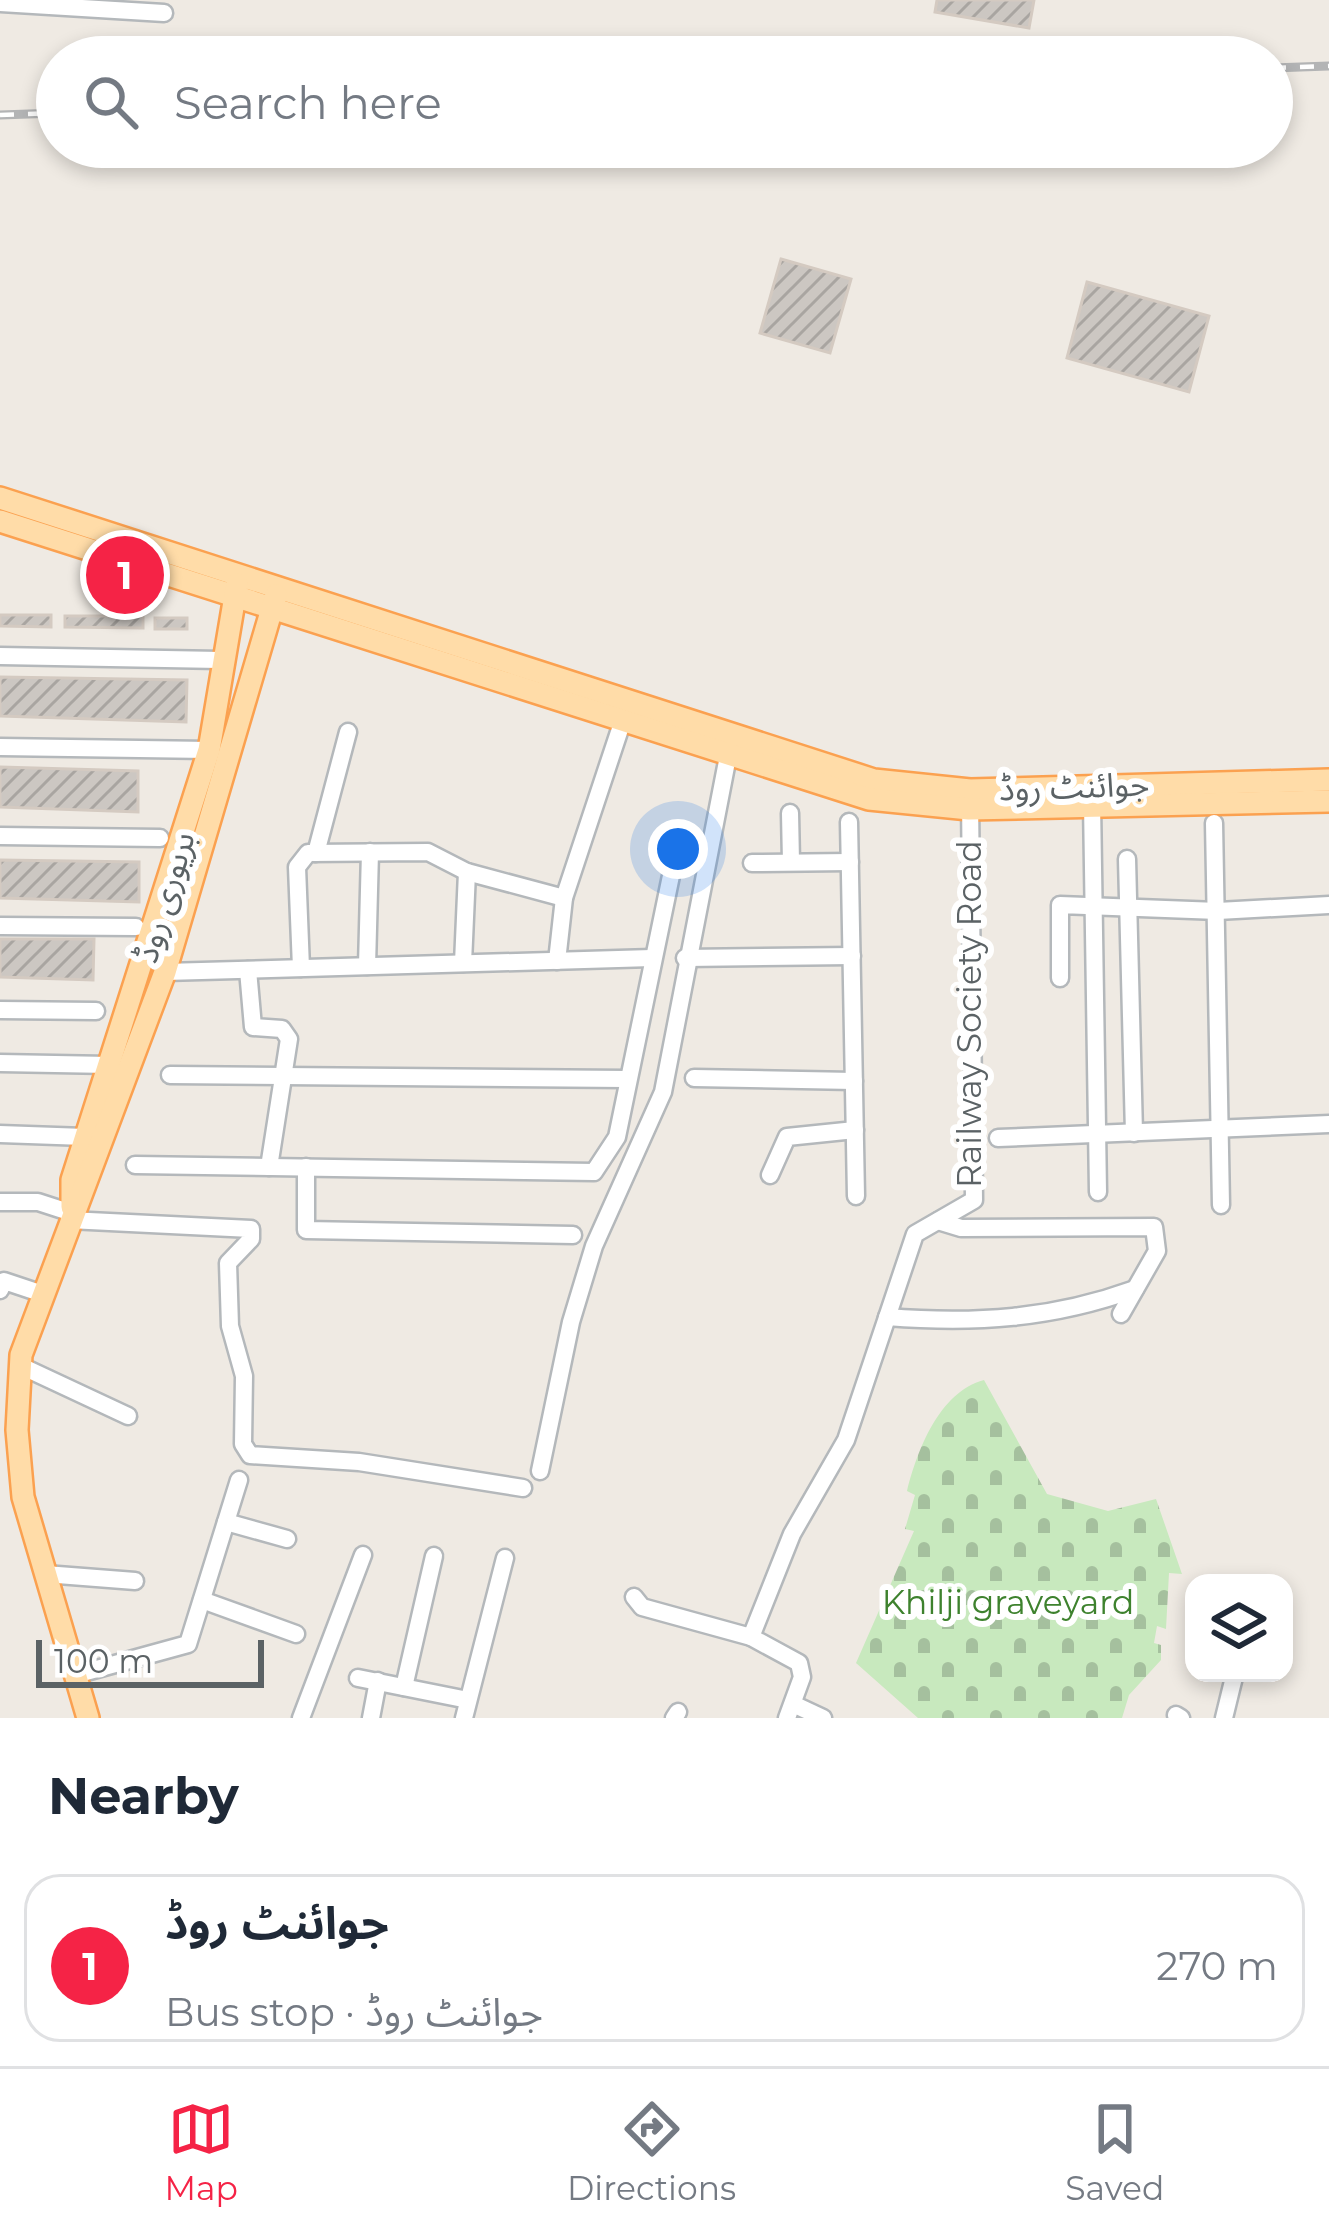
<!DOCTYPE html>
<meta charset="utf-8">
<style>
body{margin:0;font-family:Montserrat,"Noto Sans Arabic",sans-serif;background:#f2f2f3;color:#1f2937}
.controls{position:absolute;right:36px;bottom:36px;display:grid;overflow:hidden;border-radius:24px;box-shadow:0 6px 18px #0003}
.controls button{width:108px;height:108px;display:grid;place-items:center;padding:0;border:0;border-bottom:3px solid #e0e1e3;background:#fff;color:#1f2937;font:60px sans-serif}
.scale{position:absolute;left:36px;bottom:30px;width:228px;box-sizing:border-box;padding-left:12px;border:6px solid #5b6265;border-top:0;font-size:33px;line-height:42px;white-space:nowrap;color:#5b6265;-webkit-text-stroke:9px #fff;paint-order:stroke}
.you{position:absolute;left:678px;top:849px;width:42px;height:42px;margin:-30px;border:9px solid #fff;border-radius:50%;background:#1a73e8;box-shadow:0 0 0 18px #1a73e833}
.badge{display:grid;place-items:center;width:78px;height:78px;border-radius:50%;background:#f52346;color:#fff;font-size:39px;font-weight:700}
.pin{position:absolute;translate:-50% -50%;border:6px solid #fff;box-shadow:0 3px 12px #0006}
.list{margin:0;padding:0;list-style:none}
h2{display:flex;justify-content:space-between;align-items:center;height:156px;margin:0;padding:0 48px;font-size:51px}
h2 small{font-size:39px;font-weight:400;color:#747a83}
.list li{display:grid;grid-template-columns:78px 1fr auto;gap:36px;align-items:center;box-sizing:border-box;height:168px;margin:0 24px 24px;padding:0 24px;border:3px solid #e0e1e3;border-radius:36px}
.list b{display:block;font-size:45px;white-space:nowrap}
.list p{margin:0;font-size:39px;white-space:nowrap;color:#747a83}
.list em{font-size:39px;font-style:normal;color:#747a83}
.icon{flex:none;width:66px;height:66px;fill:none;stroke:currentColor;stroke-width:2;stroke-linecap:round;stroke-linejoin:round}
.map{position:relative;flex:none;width:1329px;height:1718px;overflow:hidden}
.search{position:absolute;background:#fff;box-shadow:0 6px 18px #0003;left:36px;right:36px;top:36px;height:132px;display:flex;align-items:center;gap:30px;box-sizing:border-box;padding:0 42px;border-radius:66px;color:#747a83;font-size:45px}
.sheet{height:348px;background:#fff}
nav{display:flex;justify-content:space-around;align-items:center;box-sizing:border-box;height:168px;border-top:3px solid #e0e1e3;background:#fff;font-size:33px;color:#747a83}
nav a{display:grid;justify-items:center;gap:6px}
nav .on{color:#f52346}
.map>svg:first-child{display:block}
.cemetery{fill:url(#cemetery-stones)}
.building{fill:url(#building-hatch);stroke:#d4cac1;stroke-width:3}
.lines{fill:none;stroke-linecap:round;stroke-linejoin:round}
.minor-casing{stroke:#b4b8bb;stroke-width:21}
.major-casing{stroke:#fba150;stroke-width:26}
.minor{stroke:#fff;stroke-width:16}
.major{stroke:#ffdca8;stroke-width:21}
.rail-casing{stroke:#b3b4b5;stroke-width:9}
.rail{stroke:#fff;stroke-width:4.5;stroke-dasharray:14;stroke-linecap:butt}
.labels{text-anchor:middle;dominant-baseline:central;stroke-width:12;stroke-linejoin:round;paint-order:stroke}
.street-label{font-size:33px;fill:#5b6265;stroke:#fff}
.park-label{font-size:33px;fill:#3e822e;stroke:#fff}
</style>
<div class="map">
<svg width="1329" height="1718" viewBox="0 0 1329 1718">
<defs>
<pattern id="cemetery-stones" width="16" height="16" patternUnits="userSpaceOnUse" patternTransform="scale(3)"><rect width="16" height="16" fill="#c8e9be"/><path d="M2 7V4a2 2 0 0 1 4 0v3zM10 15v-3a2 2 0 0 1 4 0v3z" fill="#a5c09e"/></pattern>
<pattern id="building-hatch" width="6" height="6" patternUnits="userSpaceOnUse" patternTransform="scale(3)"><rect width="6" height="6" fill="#ccc7c2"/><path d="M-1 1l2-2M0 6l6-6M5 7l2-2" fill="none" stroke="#a9a5a1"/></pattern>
</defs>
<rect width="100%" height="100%" fill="#efeae3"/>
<path class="cemetery" d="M984,1380l63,114 61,17 48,-12 26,75 -13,-1 -3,56 -9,-3 -3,17 7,2v15l-32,35 -7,23h-204l-62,-55 58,-132 -9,-2 10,-34 -8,-4c10,-40 32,-99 77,-111z"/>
<g class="building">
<path d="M937,0h97l-5,28 -94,-16z"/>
<path d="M781,259l70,20 -21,74 -70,-20z"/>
<path d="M1087,282l122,34 -20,76 -122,-34z"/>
<path d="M0,615h51v12l-51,-1z"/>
<path d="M65,616h78v12l-78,-1z"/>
<rect x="155" y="618" width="32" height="11"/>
<path d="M0,677l187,3 -1,42 -186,-6z"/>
<path d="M0,767l138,4v41l-138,-5z"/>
<path d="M0,860l139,2v40l-139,-4z"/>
<path d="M0,939h94l-1,41 -93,-3z"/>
</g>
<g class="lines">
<defs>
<g id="minor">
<path d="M0,3l164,10"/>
<path d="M0,656l220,4"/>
<path d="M0,747l209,3"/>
<path d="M1092,803l6,389"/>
<path d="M790,813l1,49"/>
<path d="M849,822l7,374"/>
<path d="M1214,823l7,382"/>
<path d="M0,836l160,2"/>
<path d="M316,853l32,-121"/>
<path d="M1127,859l7,274"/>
<path d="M752,863l98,-1"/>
<path d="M0,926l136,1"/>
<path d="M685,958l167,-2"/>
<path d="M557,961l7,-63 59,-178"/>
<path d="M463,963l4,-91"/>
<path d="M367,966l3,-114"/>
<path d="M301,968l-4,-101 11,-14 120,-1 39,20 97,26"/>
<path d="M248,970l5,57 29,2 7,10 -20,128"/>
<path d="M165,972l487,-14"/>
<path d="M1060,978v-73l158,6 111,-6"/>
<path d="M0,1010l96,1"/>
<path d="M0,1063l110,2"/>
<path d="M170,1075l456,4"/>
<path d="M694,1078l160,3"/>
<path d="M0,1134l85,3"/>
<path d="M998,1138l331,-14"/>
<path d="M135,1165l459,7 23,-35 62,-300"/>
<path d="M306,1167v63l267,5"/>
<path d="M770,1175l17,-38 68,-7"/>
<path d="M0,1202h38l34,11"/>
<path d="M69,1220l182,9v10l-23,24 2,63 14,50 -1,68 7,11 109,7 164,26"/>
<path d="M938,1221l23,7 193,-1 3,24 -36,63"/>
<path d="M0,1290l4,-9 39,13"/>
<path d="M887,1317c88,7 165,2 248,-28"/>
<path d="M21,1366l107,50"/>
<path d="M540,1471l31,-149 23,-76 69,-154 66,-341"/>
<path d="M226,1522l61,17"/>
<path d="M45,1574l90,7"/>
<path d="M634,1597l8,10 109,30 48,26 3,14 -15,41"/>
<path d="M202,1600l94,34"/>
<path d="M751,1637l41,-103 54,-94 69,-206 59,-34 -4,-403"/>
<path d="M75,1675l113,-31 51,-164"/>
<path d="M358,1678l110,22"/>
<path d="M404,1687l30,-131"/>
<path d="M793,1704l30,14"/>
<path d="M1176,1715l5,3"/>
<path d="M301,1718l62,-163"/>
<path d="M371,1718l7,-37"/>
<path d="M464,1718l41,-160"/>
<path d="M674,1718l4,-6"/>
<path d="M1224,1718l11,-45"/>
</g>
<g id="major">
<path d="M0,498l874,282 96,10 359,-10"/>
<path d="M0,521l869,278 100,10 360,-8"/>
<path d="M72,1207v-27l137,-430 28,-166"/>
<path d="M88,1718l-65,-221 -6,-67 4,-75 144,-383 111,-377"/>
</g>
</defs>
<use href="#minor" class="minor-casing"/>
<use href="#major" class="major-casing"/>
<use href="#minor" class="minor"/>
<use href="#major" class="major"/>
<defs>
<g id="rail">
<path d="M1272,68l57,-2"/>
<path d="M0,115l57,-2"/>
</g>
</defs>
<use href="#rail" class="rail-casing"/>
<use href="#rail" class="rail"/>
</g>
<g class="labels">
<g class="street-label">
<text transform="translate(1074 786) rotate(-2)">جوائنٹ روڈ</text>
<text transform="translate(164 897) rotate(-73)">بریوری روڈ</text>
<text transform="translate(969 1014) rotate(-90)">Railway Society Road</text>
</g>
<g class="park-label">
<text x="1008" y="1602">Khilji graveyard</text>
</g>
</g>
</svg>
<div class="controls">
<button><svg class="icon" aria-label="layers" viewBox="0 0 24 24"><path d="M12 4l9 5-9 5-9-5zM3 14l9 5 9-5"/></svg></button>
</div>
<div class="scale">100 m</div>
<div class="you"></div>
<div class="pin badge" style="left:125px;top:575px">1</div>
<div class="search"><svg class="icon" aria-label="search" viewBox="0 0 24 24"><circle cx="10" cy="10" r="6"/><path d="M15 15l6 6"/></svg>Search here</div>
</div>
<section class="sheet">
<h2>Nearby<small></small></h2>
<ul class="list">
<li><span class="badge">1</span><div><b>جوائنٹ روڈ</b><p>Bus stop · جوائنٹ روڈ</p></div><em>270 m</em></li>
</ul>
</section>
<nav>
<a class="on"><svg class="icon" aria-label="map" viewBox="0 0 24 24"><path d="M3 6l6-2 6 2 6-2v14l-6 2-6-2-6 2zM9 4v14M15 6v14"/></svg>Map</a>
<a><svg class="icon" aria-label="directions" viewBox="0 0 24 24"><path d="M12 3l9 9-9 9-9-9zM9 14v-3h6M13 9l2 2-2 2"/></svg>Directions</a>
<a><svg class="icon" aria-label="saved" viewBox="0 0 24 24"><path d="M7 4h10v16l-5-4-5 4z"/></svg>Saved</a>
</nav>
